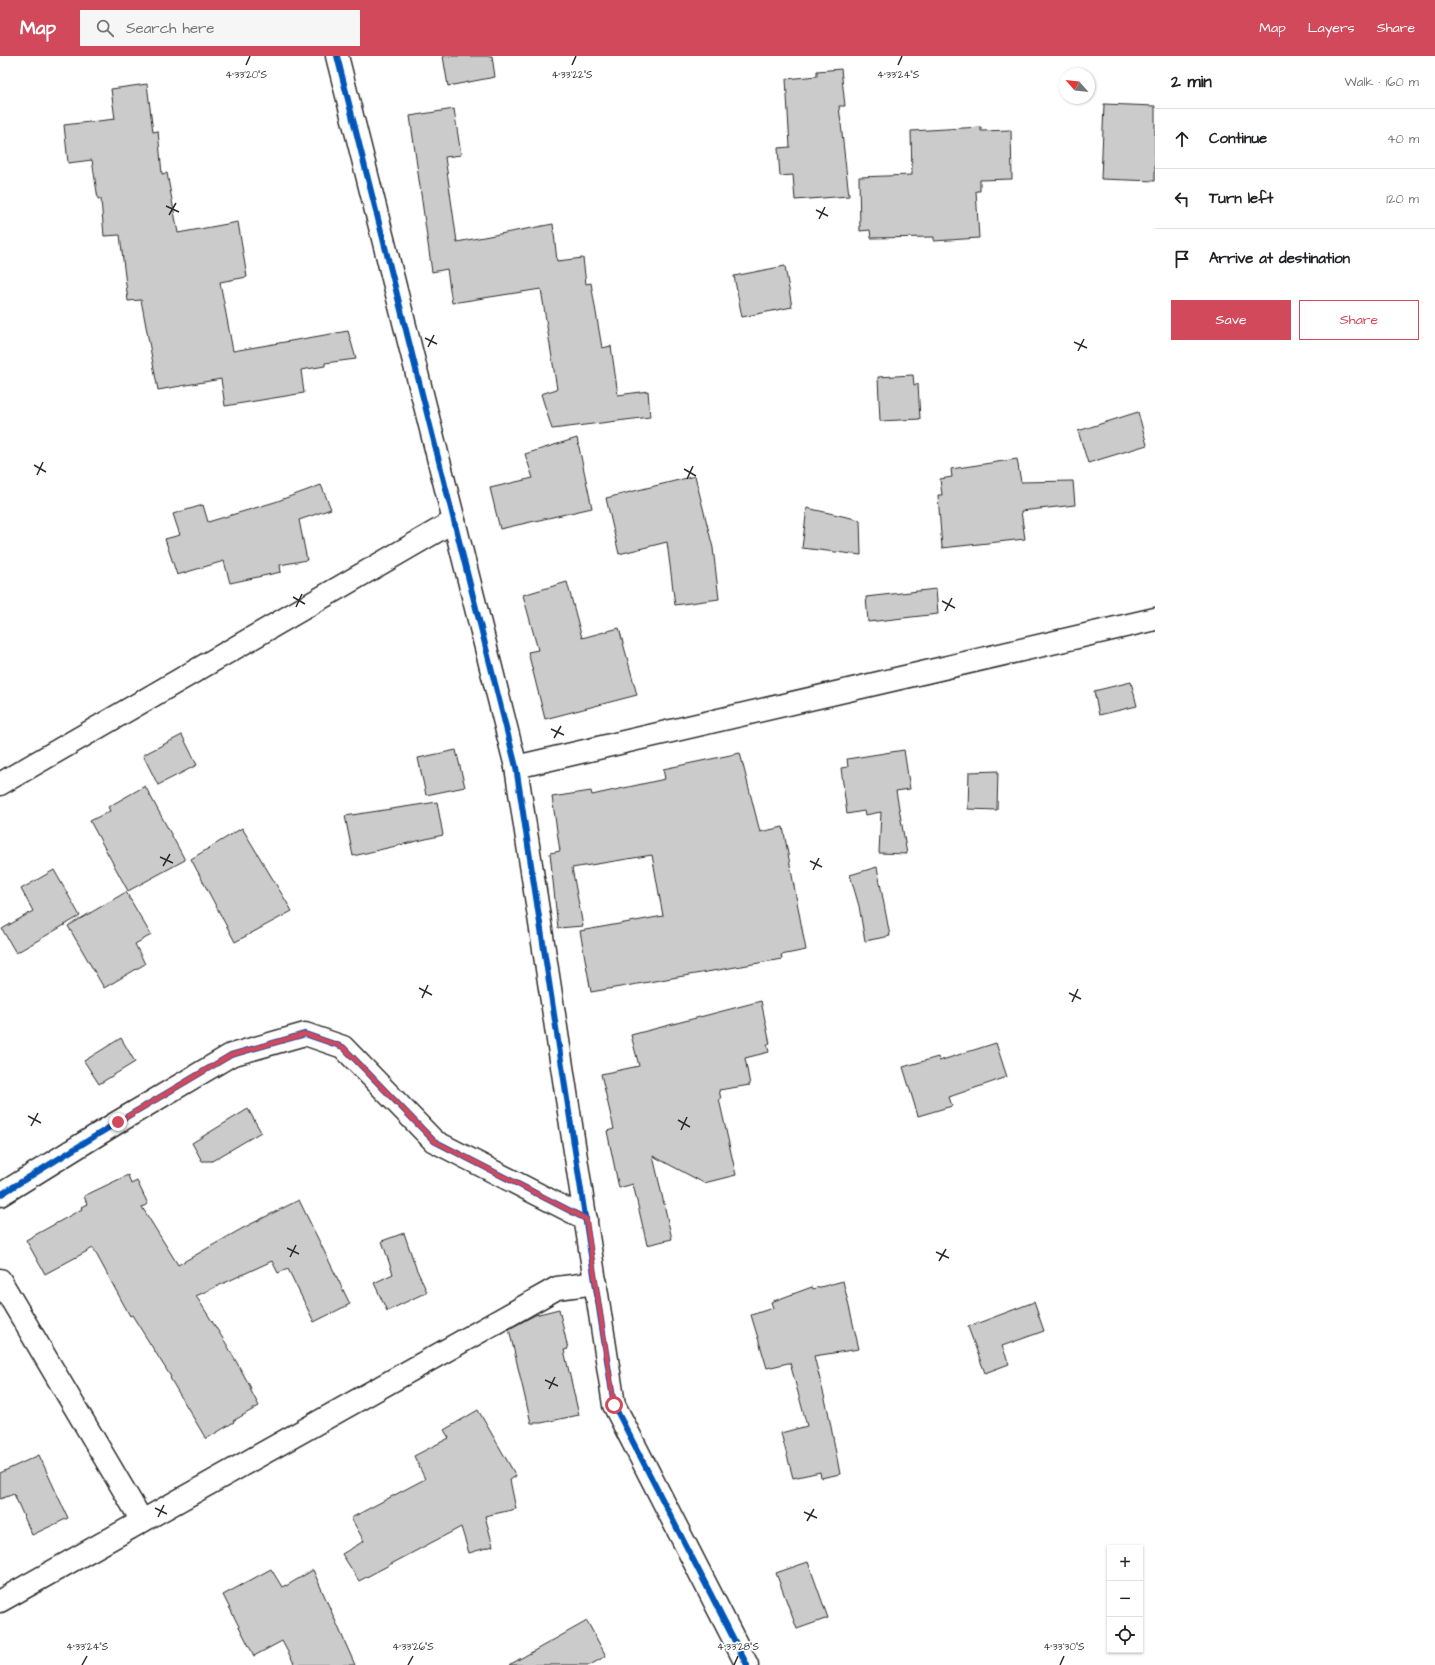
<!DOCTYPE html>
<meta charset="utf-8">
<style>
body{margin:0;font-family:"Architects Daughter",sans-serif;background:#f6f6f6;color:#202124}
.controls{position:absolute;right:12px;bottom:12px;display:grid;overflow:hidden;border-radius:0px;box-shadow:0 1px 3px #0004}
.controls button{width:36px;height:36px;display:grid;place-items:center;padding:0;border:0;border-bottom:1px solid #e0e0e0;background:#fff;color:#202124;font:20px sans-serif}
.compass{position:absolute;left:1059px;top:12px;width:36px;height:36px;border-radius:50%;background:#fff;box-shadow:0 1px 3px #0004;rotate:297deg}
.stop{position:absolute;width:12px;height:12px;margin:-9px;border:3px solid #d1495b;border-radius:50%;background:#fff}
.stop.end{background:#d1495b;border-color:#fff;box-shadow:0 1px 4px #0008}
.list{margin:0;padding:0;list-style:none}
h2{display:flex;justify-content:space-between;align-items:center;height:52px;margin:0;padding:0 16px;font-size:17px}
h2 small{font-size:13px;font-weight:400;color:#757577}
.list li{display:grid;grid-template-columns:26px 1fr auto;gap:12px;align-items:center;box-sizing:border-box;height:60px;padding:0 16px;border-top:1px solid #e0e0e0}
.list b{display:block;font-size:15px;white-space:nowrap}
.list em{font-size:13px;font-style:normal;color:#757577}
.actions{display:flex;gap:8px;padding:12px 16px}
.actions a{flex:1;padding:9px 0;border:1px solid #d1495b;border-radius:0px;text-align:center;font-size:14px;color:#d1495b}
.actions .main{background:#d1495b;color:#fff}
.icon{flex:none;width:22px;height:22px;fill:none;stroke:currentColor;stroke-width:2;stroke-linecap:round;stroke-linejoin:round}
.map{position:relative;flex:none;width:1155px;height:1609px;overflow:hidden}
header{display:flex;align-items:center;gap:24px;box-sizing:border-box;height:56px;padding:0 20px;background:#d1495b;color:#fff}
header strong{font-size:19px}
nav{display:flex;gap:22px;margin-inline-start:auto;font-size:14px}
.search{width:280px;height:36px;background:#f6f6f6;display:flex;align-items:center;gap:10px;box-sizing:border-box;padding:0 14px;border-radius:0px;color:#757577;font-size:15px}
main{display:flex}
aside{flex:1;background:#fff}
.map>svg:first-child{display:block}
.building{fill:#cbcbcb;stroke:#2b2b2b}
.lines{fill:none;stroke-linecap:round;stroke-linejoin:round}
.street-casing{stroke:#2b2b2b;stroke-width:25}
.street{stroke:#fff;stroke-width:22}
.cycleway-casing{stroke:#fff;stroke-width:8}
.cycleway{stroke:#0057b8;stroke-width:6}
.route{stroke:#d1495b;stroke-width:5}
.ticks{fill:none;stroke:#2b2b2b;stroke-width:1.5}
.ticks-label{font-size:10px;text-anchor:middle;fill:#2b2b2b;stroke:#fff;stroke-width:3.5;stroke-linejoin:round;paint-order:stroke}
</style>
<header>
<strong>Map</strong>
<div class="search"><svg class="icon" aria-label="search" viewBox="0 0 24 24"><circle cx="10" cy="10" r="6"/><path d="M15 15l6 6"/></svg>Search here</div>
<nav><a>Map</a><a>Layers</a><a>Share</a></nav>
</header>
<main>
<div class="map">
<svg width="1155" height="1609" viewBox="0 0 1155 1609">
<rect width="100%" height="100%" fill="#fff"/>
<filter id="ink" filterUnits="userSpaceOnUse"><feTurbulence type="fractalNoise" baseFrequency=".025" numOctaves="2"/><feDisplacementMap in="SourceGraphic" scale="8" xChannelSelector="R" yChannelSelector="G"/><feConvolveMatrix kernelMatrix="1 2 1 2 8 2 1 2 1" color-interpolation-filters="sRGB"/></filter>
<g filter="url(#ink)">
<g class="building">
<path d="M443,0h49l3,21 -47,9z"/>
<path d="M841,13l4,37h-6l10,90 -54,4 -2,-25 -13,1 -2,-28 12,-1 -4,-68 31,-3v-5z"/>
<path d="M147,28l6,48 5,-1 4,43 5,-1 11,60 60,-11 9,55 -27,5 13,69 115,-20 8,28 -31,4v3l-24,4 3,23 -79,13 -4,-27 -63,11 -17,-90 -13,1 -8,-66 -16,1 -3,-37h-3l-6,-39 -24,3 -4,-38 51,-6 -4,-30z"/>
<path d="M1104,48l51,2v75l-54,-2z"/>
<path d="M454,53l7,46 -16,2 12,85 96,-18 4,37 26,-3 3,26 5,-1 11,65 9,-2 7,49 30,-4 2,26 -98,12 -11,-35 16,-5 -16,-100 -89,14 -5,-34 -15,3 -22,-156z"/>
<path d="M981,71v4l30,-1 1,49 -32,1v11h-4l3,47 -45,3v-4l-63,1 -1,-8 -10,1 -1,-54 53,-2 -1,-44z"/>
<path d="M785,210l7,41 -50,10 -8,-41z"/>
<path d="M913,319l1,10 4,-1 2,35 -40,2 -2,-44z"/>
<path d="M1138,356l9,33 -59,18 -10,-32z"/>
<path d="M577,382l15,70 -92,21 -10,-41 43,-10 -8,-24z"/>
<path d="M1017,403l4,23 52,-1 2,24 -54,6 4,28 -83,9 -4,-53h4l-2,-16 12,-2 -1,-8z"/>
<path d="M695,420l18,72 6,51 -44,6 -8,-63 -48,12 -13,-56z"/>
<path d="M321,429l10,24 -32,11 8,40 -27,5 1,7 -51,11 -6,-22 -47,14 -12,-36 15,-4 -7,-21 30,-9 5,17 67,-20z"/>
<path d="M807,452l53,12 1,35 -59,-7z"/>
<path d="M567,526l15,56 37,-10 18,67 -92,24 -17,-67 10,-2 -15,-55z"/>
<path d="M936,533l2,25 -70,8 -2,-25z"/>
<path d="M1131,626l6,24 -38,9 -5,-24z"/>
<path d="M182,679l15,30 -39,20 -15,-30z"/>
<path d="M456,694l9,37 -39,8 -8,-37z"/>
<path d="M904,694l6,39 -14,2 11,63 -28,-1 2,-41 -16,3 -1,-4 -17,3 -6,-46 7,-1 -1,-8z"/>
<path d="M740,697l20,79 23,-5 23,123 -25,5 1,4 -191,33 -11,-61 83,-15 -11,-61 -80,13 11,58 -25,2 -8,-75 10,-2 -8,-54 39,-6 1,4 73,-16 -2,-10z"/>
<path d="M998,715l-1,39 -29,-1 1,-37z"/>
<path d="M145,730l40,74 -57,31 -38,-70 20,-10 -2,-4z"/>
<path d="M437,746l6,33 -90,21 -8,-40z"/>
<path d="M242,772l50,83 -57,31 -44,-83z"/>
<path d="M877,811l13,69 -25,5 -6,-35 -9,-31z"/>
<path d="M54,814l26,46 -64,37 -14,-24 31,-18 -12,-22z"/>
<path d="M126,836l25,43 -16,9 10,20 -41,24 -36,-62z"/>
<path d="M761,945l9,43h-3l2,8 -24,6 5,27 -31,5 2,9h-2l17,76 -32,8 -51,-27 19,83 -25,6 -14,-61 -14,4 -12,-57 7,-2 -13,-55 38,-8 -8,-31z"/>
<path d="M121,982l14,24 -36,22 -15,-23z"/>
<path d="M996,987l11,34 -58,20 3,9 -34,10 -15,-49 35,-10 1,4z"/>
<path d="M248,1053l13,23 -49,29h-10l-10,-18z"/>
<path d="M128,1119l3,9 6,-3 11,23 -6,3 36,58 65,-37 56,-28 51,104 -36,18 -26,-53 -10,4 -6,-12 -76,35 31,49 24,43 -1,1 9,17 -26,15 1,1 -28,17 -36,-61 1,-1 -39,-62 -2,1 -37,-68 -48,26 -19,-34 56,-31 -1,-2 6,-3 -3,-8z"/>
<path d="M404,1177l12,35 11,24 -40,19 -13,-28 19,-9 -11,-33z"/>
<path d="M843,1225l16,68 -45,7 14,55 12,63 -19,4 -1,-6 -27,6 -12,-45 26,-7 -17,-63h-2l-21,5 -16,-53 22,-7 -2,-6 41,-15 1,2z"/>
<path d="M1034,1246l10,29 -42,15 7,18 -24,9 -17,-46z"/>
<path d="M559,1253l9,40 -4,1 15,65 -38,8h-10l-22,-94 26,-14z"/>
<path d="M478,1354l38,66 -6,4 6,29 -31,7 8,30 -24,7 -8,-26 -102,54 -17,-27 22,-13 -13,-23 74,-39 -11,-23 35,-18 -5,-8z"/>
<path d="M39,1399l29,63 -36,17 -18,-41 -14,5v-26z"/>
<path d="M808,1506l20,56 -31,11 -21,-56z"/>
<path d="M271,1513l11,18 4,-2v1l27,-16 42,95h-60l-13,-24 -28,15 -31,-61z"/>
<path d="M587,1565l19,35 -16,9h-81z"/>
</g>
<g class="lines">
<defs>
<g id="street">
<path d="M337,0l179,711 98,638 133,260"/>
<path d="M516,711l639,-148"/>
<path d="M0,728l454,-263"/>
<path d="M0,1139l118,-73 113,-67 74,-21 38,13 91,94 152,78"/>
<path d="M0,1224l142,241"/>
<path d="M0,1545l557,-313 39,-5"/>
</g>
</defs>
<use href="#street" class="street-casing"/>
<use href="#street" class="street"/>
<defs>
<g id="cycleway">
<path d="M337,0l179,711 98,638 133,260"/>
<path d="M0,1139l118,-73 113,-67 74,-21 38,13 91,94 152,78"/>
</g>
</defs>
<use href="#cycleway" class="cycleway-casing"/>
<use href="#cycleway" class="cycleway"/>
</g>
</g>
<g class="lines" filter="url(#ink)">
<path class="route" d="M118,1066l113,-67 74,-21 38,13 91,94 152,78 28,186"/>
</g>
<path class="ticks" d="M246,9l4,-9M572,9l4,-9M898,9l4,-9M166,150l13,6M816,154l12,6M169,159l7,-12M819,163l6,-12M425,282l12,6M1074,286l13,6M428,291l6,-12M1078,295l6,-12M34,409l12,7M684,413l12,7M37,419l6,-13M687,423l6,-13M293,541l12,7M942,545l13,7M296,551l6,-13M945,555l7,-13M551,673l13,6M554,682l7,-12M160,801l13,6M810,805l12,6M163,810l7,-12M813,814l6,-12M419,932l13,7M1069,937l12,6M422,942l6,-13M1072,946l6,-13M28,1060l13,7M678,1064l12,7M31,1070l7,-13M681,1074l6,-13M287,1192l12,6M936,1196l13,6M290,1201l6,-12M939,1205l7,-12M545,1324l13,6M549,1333l6,-12M155,1452l12,6M804,1456l13,6M158,1461l6,-12M807,1465l7,-12M82,1609l5,-9M408,1609l5,-9M734,1609l4,-9M1060,1609l4,-9"/>
<g class="ticks-label">
<text x="246" y="22">4°33'20"S</text>
<text x="572" y="22">4°33'22"S</text>
<text x="898" y="22">4°33'24"S</text>
<text x="87" y="1594">4°33'24"S</text>
<text x="413" y="1594">4°33'26"S</text>
<text x="738" y="1594">4°33'28"S</text>
<text x="1064" y="1594">4°33'30"S</text>
</g>
</svg>
<div class="controls">
<button>+</button>
<button>−</button>
<button><svg class="icon" aria-label="locate" viewBox="0 0 24 24"><circle cx="12" cy="12" r="6"/><path d="M12 2v4M12 18v4M2 12h4M18 12h4"/></svg></button>
</div>
<svg class="compass" viewBox="-18 -18 36 36"><path d="M0-13l5 13h-10z" fill="#e53935"/><path d="M0 13l5-13h-10z" fill="#757577"/></svg>
<div class="stop" style="left:614px;top:1349px"></div>
<div class="stop end" style="left:118px;top:1066px"></div>
</div>
<aside>
<h2>2 min<small>Walk · 160 m</small></h2>
<ul class="list">
<li><svg class="icon" aria-label="ahead" viewBox="0 0 24 24"><path d="M12 20V5M6 11l6-6 6 6"/></svg><div><b>Continue</b></div><em>40 m</em></li>
<li><svg class="icon" aria-label="left" viewBox="0 0 24 24"><path d="M17 20v-9H6M10 6l-5 5 5 5"/></svg><div><b>Turn left</b></div><em>120 m</em></li>
<li><svg class="icon" aria-label="arrive" viewBox="0 0 24 24"><path d="M6 21V4h12l-3 4 3 4H6"/></svg><div><b>Arrive at destination</b></div></li>
</ul>
<div class="actions"><a class="main">Save</a><a>Share</a></div>
</aside>
</main>
